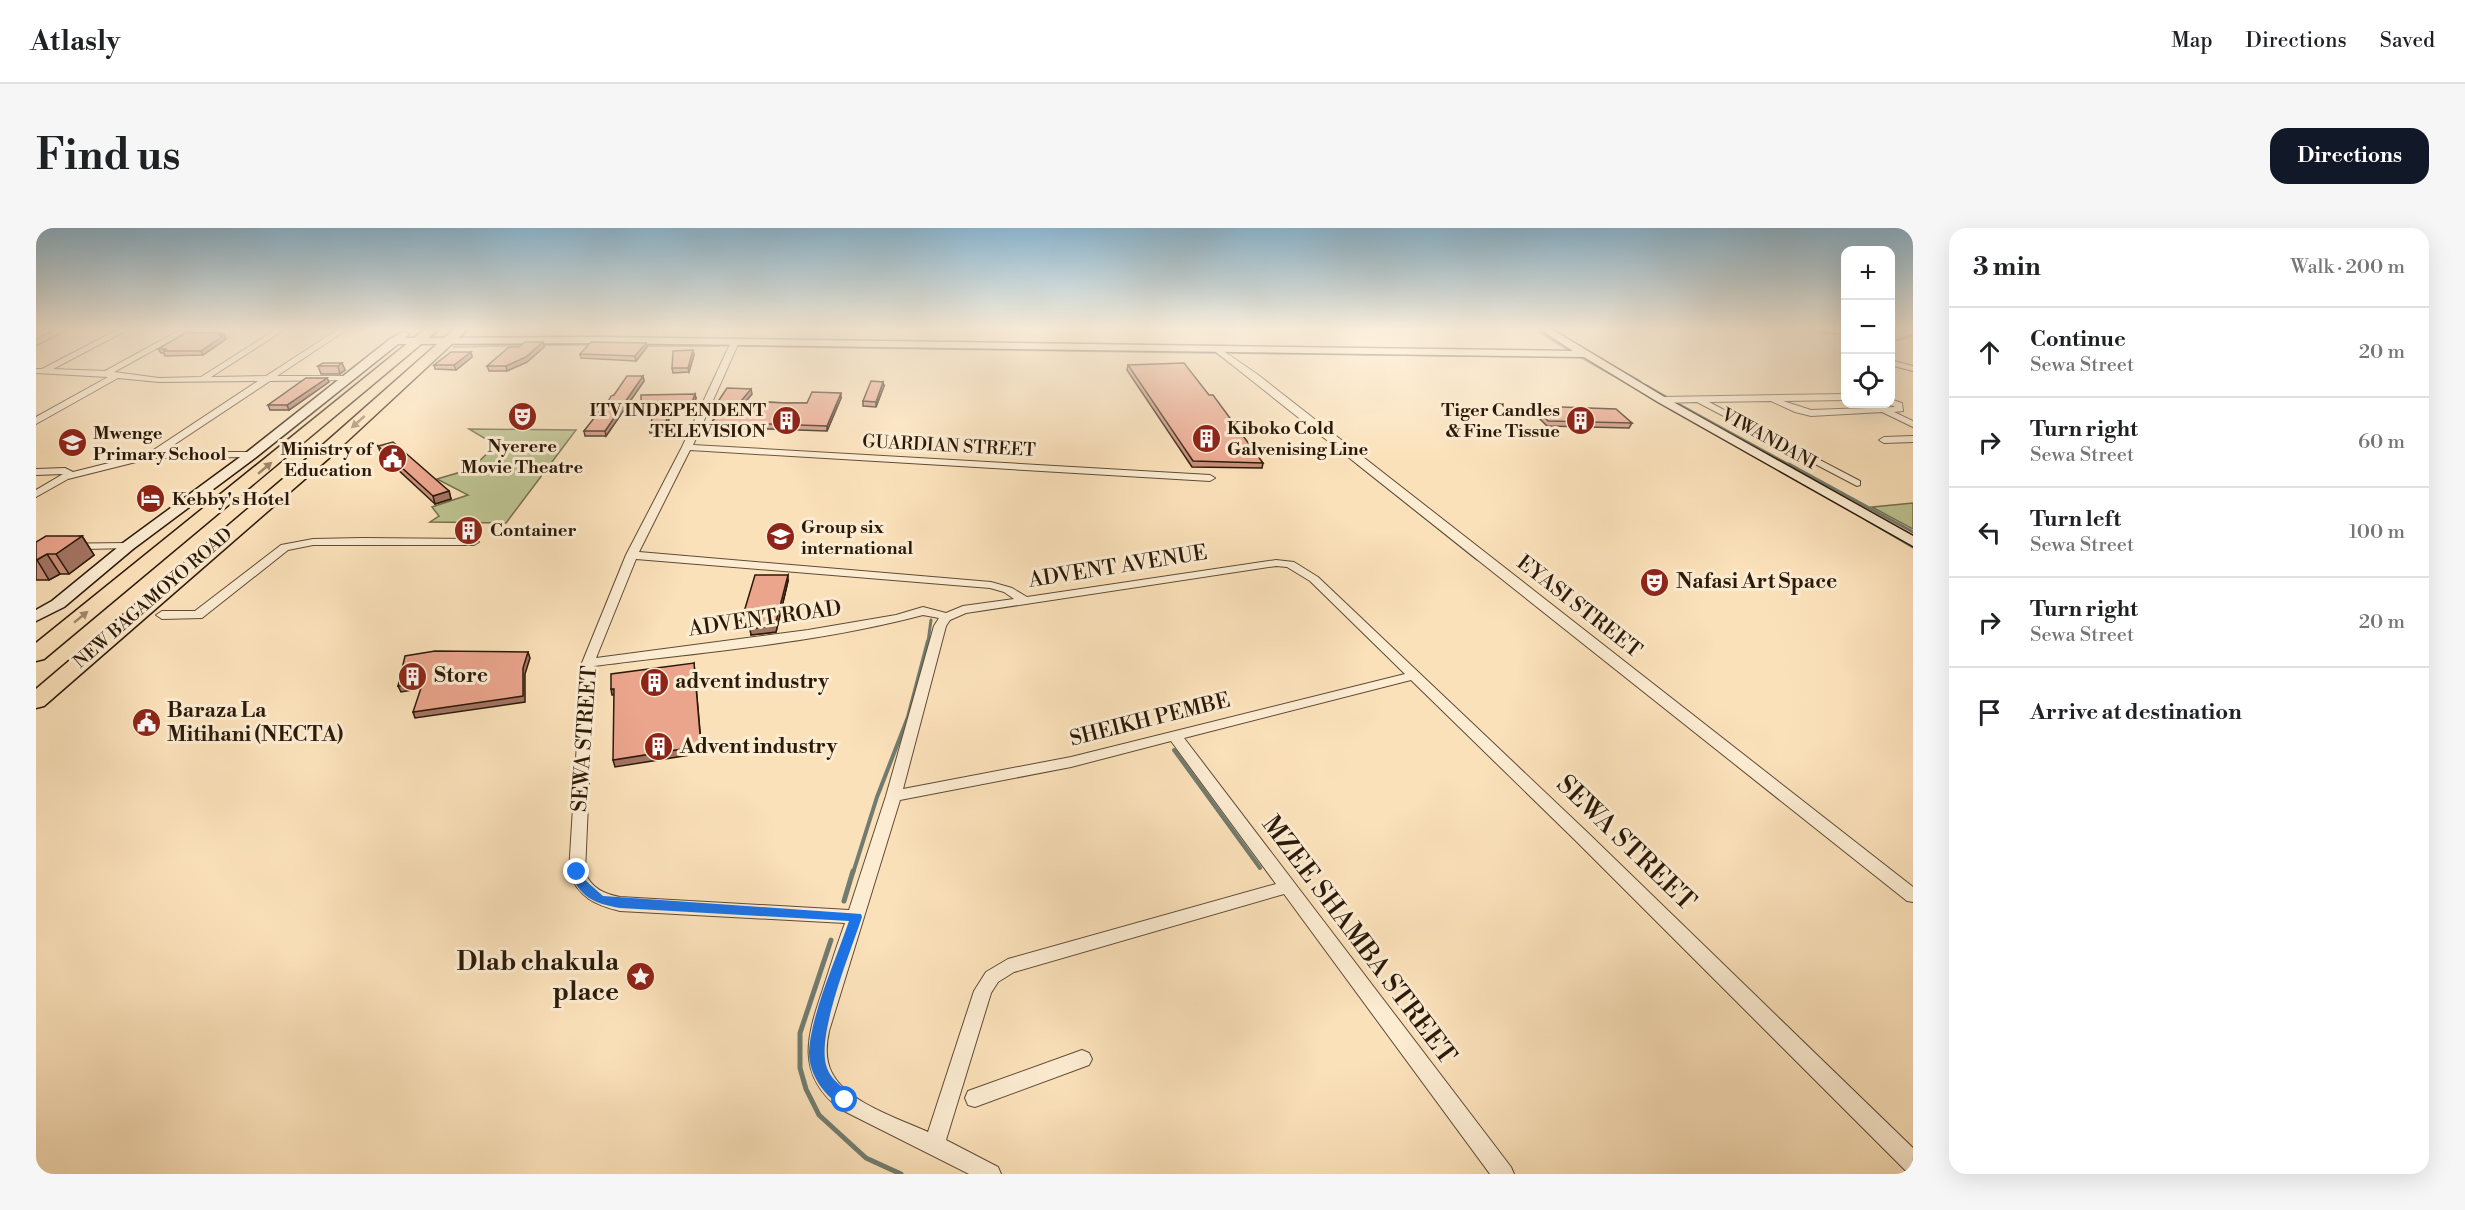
<!DOCTYPE html>
<meta charset="utf-8">
<style>
body{margin:0;font-family:"Libre Bodoni",serif;background:#f6f6f6;color:#202124}
.controls{position:absolute;right:18px;top:18px;display:grid;overflow:hidden;border-radius:12px;box-shadow:0 6px 24px #0002}
.controls button{width:54px;height:54px;display:grid;place-items:center;padding:0;border:0;border-bottom:2px solid #e0e0e0;background:#fff;color:#202124;font:30px sans-serif}
.stop{position:absolute;width:18px;height:18px;margin:-14px;border:4px solid #1a73e8;border-radius:50%;background:#fff}
.stop.end{background:#1a73e8;border-color:#fff;box-shadow:0 2px 6px #0008}
.list{margin:0;padding:0;list-style:none}
h2{display:flex;justify-content:space-between;align-items:center;height:78px;margin:0;padding:0 24px;font-size:26px}
h2 small{font-size:20px;font-weight:400;color:#757577}
.list li{display:grid;grid-template-columns:39px 1fr auto;gap:18px;align-items:center;box-sizing:border-box;height:90px;padding:0 24px;border-top:2px solid #e0e0e0}
.list b{display:block;font-size:22px;white-space:nowrap}
.list p{margin:0;font-size:20px;white-space:nowrap;color:#757577}
.list em{font-size:20px;font-style:normal;color:#757577}
.icon{flex:none;width:33px;height:33px;fill:none;stroke:currentColor;stroke-width:2;stroke-linecap:round;stroke-linejoin:round}
.map{position:relative;flex:none;width:1877px;height:946px;overflow:hidden;border-radius:18px}
header{display:flex;align-items:center;gap:36px;box-sizing:border-box;height:84px;padding:0 30px;background:#fff;border-bottom:2px solid #e0e0e0}
header strong{font-size:28px}
nav{display:flex;gap:33px;margin-inline-start:auto;font-size:21px}
.intro{display:flex;align-items:center;justify-content:space-between;box-sizing:border-box;height:144px;padding:0 36px}
h1{margin:0;font-size:42px}
.button{padding:15px 27px;border-radius:18px;background:#111827;color:#fff;font-size:21px;font-weight:700}
main{display:flex;gap:36px;padding:0 36px}
aside{flex:1;background:#fff;border-radius:18px;box-shadow:0 6px 24px #0002}
.map>svg:first-child{display:block}
.green{fill:#bdc391;stroke:#746e4d;stroke-width:1.5}
.lines{fill:none;stroke-linecap:round;stroke-linejoin:round}
.stream-far3{stroke:#717b6f;stroke-width:2}
.stream-far2{stroke:#717b6f;stroke-width:3}
.stream-far1{stroke:#717b6f;stroke-width:4}
.stream{stroke:#717b6f;stroke-width:5}
.street-casing{stroke:#5f4b35;stroke-width:2}
.secondary-casing{stroke:#2b1909;stroke-width:3}
.highway-casing{stroke:#2b1909;stroke-width:3}
.street{fill:#fcecd2;fill-rule:evenodd}
.secondary{fill:#fcecd2;fill-rule:evenodd}
.highway{fill:#fbe1ba;fill-rule:evenodd}
.wall{fill:#ca8e79;stroke:#2b1909;stroke-width:1.5}
.shaded-wall{fill:#a47463;stroke:#2b1909;stroke-width:1.5}
.building{fill:#eba58d;stroke:#2b1909;stroke-width:1.5}
.oneway{fill:#9d876a}
.route{fill:#1a73e8}
.labels{text-anchor:middle;dominant-baseline:central;stroke-width:6;stroke-linejoin:round;paint-order:stroke}
.far-poi-label{font-size:18px;font-weight:bold;fill:#2b1909;stroke:#fcecd2;text-anchor:start}
.far-street-label{font-size:18px;fill:#2b1909;stroke:#fcecd2}
.street-label{font-size:21px;fill:#2b1909;stroke:#fcecd2}
.poi-label{font-size:21px;font-weight:bold;fill:#2b1909;stroke:#fcecd2;text-anchor:start}
.near-street-label{font-size:26px;fill:#2b1909;stroke:#fcecd2}
.near-poi-label{font-size:26px;font-weight:bold;fill:#2b1909;stroke:#fcecd2;text-anchor:end}
</style>
<header>
<strong>Atlasly</strong>
<nav><a>Map</a><a>Directions</a><a>Saved</a></nav>
</header>
<div class="intro"><h1>Find us</h1><a class="button">Directions</a></div>
<main>
<div class="map">
<svg width="1877" height="946" viewBox="0 0 1877 946">
<rect width="100%" height="100%" fill="#fbe1ba"/>
<filter id="stains"><feTurbulence type="fractalNoise" baseFrequency=".00333" numOctaves="4"/><feColorMatrix values="0 0 0 0 .2 0 0 0 0 .09 0 0 0 0 .02 0 0 0 .5 -.17"/></filter>
<radialGradient id="worn" r=".72"><stop offset=".6" stop-color="#630" stop-opacity="0"/><stop offset="1" stop-color="#630" stop-opacity=".3"/></radialGradient>
<g class="green">
<path d="M433,201l107,1 -70,93 -76,-1 9,-6 -7,-9 36,-12 -31,-16 34,-10 25,-24z"/>
<path d="M1877,275v26l-41,-22z"/>
</g>
<g class="lines">
<g class="stream-far3">
<path d="M1500,102l35,22"/>
<path d="M1766,102l44,5"/>
<path d="M576,109l28,1"/>
<path d="M1854,111l8,1 15,-5"/>
<path d="M503,117h52"/>
<path d="M608,118h75"/>
<path d="M706,118l477,7"/>
<path d="M418,119l71,-2"/>
<path d="M1180,125l19,14"/>
<path d="M1196,125l254,3"/>
<path d="M1542,128l66,37"/>
<path d="M1565,131l39,22"/>
<path d="M1610,157l23,13"/>
<path d="M1641,175l115,63"/>
<path d="M1308,225l16,13"/>
</g>
<g class="stream-far2">
<path d="M1322,236l119,95"/>
<path d="M1753,236l124,68"/>
<path d="M1831,292l46,27"/>
<path d="M892,414l3,-22"/>
</g>
<g class="stream-far1">
<path d="M1138,522l86,118"/>
<path d="M817,645l24,-76 31,-80 20,-76"/>
</g>
<g class="stream">
<path d="M808,673l9,-30"/>
<path d="M795,712l-31,93v35l6,21 13,26 47,43 35,16"/>
</g>
<defs>
<g id="street">
<path d="M20,102h10l-30,15v-5z"/>
<path d="M81,102h10l-74,39 52,2 75,-41h10l-76,42 45,6 42,-1 74,-47h9l-73,47 55,-1 71,-46h9l-69,46h69l4,2 -4,2 -76,1 -107,71h88l3,1v4l-102,1 -84,21 -32,18v-7l27,-16 -27,1v-6l29,-1 8,4 76,-19 109,-72 -99,1 -41,-4 -82,46v-7l72,-40 -72,-4v-4h6z"/>
<path d="M699,112l4,2 -46,103 517,30 5,3 -5,3 -520,-31 -51,102 352,30 21,6 15,9 249,-37 18,2 24,15 269,255 326,316v25l-8,-3 -330,-330 -164,-160 -227,58 327,429 3,7h-24l-206,-280 -270,78 -16,10 -7,11 -45,147 52,27 3,7h-32l-129,-65c-45,-35 -33,-73 -17,-120 7,-22 14,-44 22,-66l-225,-12c-25,-6 -42,-14 -51,-39l13,-209 44,-108 56,-108 49,-105zM600,331l354,29 14,4 10,7 -51,7 -17,7 -23,-6 -27,8 -88,15 -212,28zM1240,338l11,1 23,14 95,93 -334,83 -168,32 43,-163 4,-6 16,-7zM887,387l16,3 -5,8 -48,170 -37,114 -229,-13c-16,-3 -29,-9 -35,-25l9,-206c110,-14 223,-23 329,-51zM1135,513l105,143 -268,75 -22,13 -12,19 -46,141c-28,-13 -82,-30 -96,-59 -7,-13 -6,-28 -3,-42l71,-231 171,-33z"/>
<path d="M1183,120l38,26 656,513v15l-6,-1 -691,-549 -1,-2z"/>
<path d="M1854,132l23,6v5l-23,-6z"/>
<path d="M1810,166v6l-63,1 28,9 84,-3 -6,-3h1v-5l12,4 1,8 -9,1 19,9v6l-31,-15 -71,4 -16,-4 -24,-11 -62,1 151,79v4l-3,1 -160,-84 -35,1 -4,-3 4,-3z"/>
<path d="M1877,208v6l-29,1 -5,-3 5,-3z"/>
<path d="M326,310l112,1 5,3 -5,3h-161l-25,5 -86,68 -40,1 -6,-4 6,-4h33l86,-66 32,-6z"/>
<path d="M92,315l5,3 -1,2 -96,2v-6z"/>
<path d="M1046,822l7,3 3,6 -3,6 -114,42 -7,-2 -3,-7 3,-7z"/>
</g>
<path id="secondary" d="M1505,102h12l113,68 247,138v10l-255,-144 -74,-45 -984,-14 -202,1 -143,114 -122,91 -69,58 -28,14v-11l16,-9 71,-58 124,-91 143,-113 14,-8 5,3 -4,4 195,-1 973,14z"/>
<g id="highway">
<path d="M388,102h14l-394,329 -8,2v-18z"/>
<path d="M417,102h14l-138,128 -285,248 -8,2v-19l281,-239z"/>
</g>
</defs>
<use href="#street" class="street-casing"/>
<use href="#secondary" class="secondary-casing"/>
<use href="#highway" class="highway-casing"/>
<use href="#street" class="street"/>
<use href="#secondary" class="secondary"/>
<use href="#highway" class="highway"/>
</g>
<g class="wall">
<path d="M187,107l3,4 -23,16 -38,1 -1,-3h-3l-3,-4z"/>
<path d="M508,119l-17,15 -20,9h-18l-2,-5z"/>
<path d="M611,119l-11,14 -55,-3 -1,-4z"/>
<path d="M435,124l1,5 -16,13 -21,-1 -1,-4z"/>
<path d="M658,127l-5,17 -16,1 -1,-5z"/>
<path d="M306,135l3,7 -5,4h-19l-3,-8z"/>
<path d="M1092,137l135,98 -1,5 -70,-1 -65,-97z"/>
<path d="M607,148l1,5 -38,55h-21l-1,-5 20,-22 10,-14z"/>
<path d="M293,154l-40,28h-19l-2,-5z"/>
<path d="M848,158l-8,21 -13,-1v-5z"/>
<path d="M716,166l-6,7 41,2h20l34,-5 -14,33 -90,-3 -4,6 -25,-1v-5l9,-14h-3l-1,-5z"/>
<path d="M660,170l-4,11h-21l-5,23 -16,1 -1,-5 7,-19h-14l-1,-5z"/>
<path d="M1498,178l98,17 -3,5 -82,-2 -15,-15z"/>
<path d="M342,218l71,45 2,8 -16,5 -54,-50z"/>
<path d="M46,308l12,19 -25,19h-9l-11,6h-13v-38z"/>
<path d="M752,353l-12,51 -25,3 -1,-7h-8l-1,-6z"/>
</g>
<g class="shaded-wall">
<path d="M186,105l1,2h1l2,4 -23,16 -2,-4z"/>
<path d="M507,114l1,5 -17,15 -20,9 -1,-5z"/>
<path d="M610,115l1,4 -11,14 -1,-5z"/>
<path d="M657,122l1,5 -5,17 -1,-4z"/>
<path d="M435,124l1,5 -16,13 -2,-5z"/>
<path d="M306,135l3,7 -5,4 -2,-8z"/>
<path d="M607,148l1,5 -38,55 -1,-5z"/>
<path d="M291,150l2,4 -40,28 -2,-5z"/>
<path d="M847,154l1,4 -8,21v-5z"/>
<path d="M715,161l1,5 -10,12 -1,-5z"/>
<path d="M805,165v5l-14,33v-5z"/>
<path d="M659,166l1,4 -4,11 -1,-4z"/>
<path d="M634,176l1,5 -5,23 -1,-5z"/>
<path d="M700,195l1,5 -4,6 -1,-5z"/>
<path d="M413,263l2,8 -16,5 -2,-8z"/>
<path d="M46,308l12,19 -25,19 -13,-20z"/>
<path d="M11,326l13,20 -11,6 -12,-20z"/>
<path d="M752,347v6l-12,51 -25,3 -1,-6z"/>
<path d="M492,424l2,6 -5,16v28l-110,16 -2,-6z"/>
<path d="M658,435l8,90 -87,14 -2,-7z"/>
<path d="M387,454l2,6 -24,4 -3,-6z"/>
<path d="M575,461h3l2,6h-4z"/>
</g>
<g class="building">
<path d="M149,105h37l-3,2h5l-23,16h-38l4,-2h-9z"/>
<path d="M489,114h18l-17,15 -20,9h-19l22,-19h10z"/>
<path d="M555,114l55,1 -11,13 -55,-2z"/>
<path d="M657,122l-5,18h-16l1,-17z"/>
<path d="M415,124h20l-17,13h-20z"/>
<path d="M287,135h19l-4,3h-20z"/>
<path d="M1148,135l25,32h4l50,68 -70,-2 -65,-96z"/>
<path d="M591,148h16l-38,55h-21l17,-22h3l7,-13 3,-1z"/>
<path d="M270,150h21l-40,27h-19z"/>
<path d="M835,153l12,1 -7,20 -13,-1z"/>
<path d="M691,160l24,1 -10,12 46,2h20l5,-11 29,1 -14,33 -91,-3 -4,6 -24,-1 13,-19h-8z"/>
<path d="M659,166l-4,11 -21,-1 -5,23 -16,1 8,-24h-16v-9z"/>
<path d="M1498,178l82,3 16,14 -84,-2z"/>
<path d="M357,214l56,49 -16,5 -55,-50z"/>
<path d="M10,308h36l-26,18h-9l-11,6v-18z"/>
<path d="M719,347h33l-13,51 -25,3 2,-7h-11z"/>
<path d="M399,423l93,1 -5,16v28l-110,16 10,-30 -25,4 7,-30z"/>
<path d="M658,435l7,83 -88,14 1,-71h-3v-15z"/>
</g>
<defs><path id="oneway-solid" d="M-6-.8H1V-3.2L6.5 0L1 3.2V.8H-6Z" transform="scale(1.5)"/></defs>
<g class="oneway">
<use href="#oneway-solid" transform="translate(322 194) rotate(138)"/>
<use href="#oneway-solid" transform="translate(229 240) rotate(-40)"/>
<use href="#oneway-solid" transform="translate(45 389) rotate(-39)"/>
</g>
<linearGradient id="sky" x2="0" y2="1"><stop stop-color="#8bb8d3"/><stop offset="0.43" stop-color="#fdf2e0"/><stop offset="1" stop-color="#fdf2e0" stop-opacity="0"/></linearGradient>
<rect width="1877" height="235" fill="url(#sky)"/>
<path class="route" d="M541,640l4,1 4,11 18,16 258,18 1,3c-11,34 -47,120 -35,151 6,16 20,19 26,32l-3,5 -5,2c-20,-8 -37,-34 -36,-56 3,-40 27,-91 40,-130l-229,-13c-24,-4 -42,-11 -49,-36z"/>
<defs>
<symbol id="theatre-disc" viewBox="-11 -11 22 22"><circle r="9.5" fill="#8f2418" stroke="#fcecd2"/><path d="M-5-5.5Q0-4 5-5.5V0Q5 5 0 6Q-5 5-5 0ZM-3.3-2.5H-1v1.5H-3.3ZM1-2.5H3.3v1.5H1ZM-2.8 1Q0 5.5 2.8 1Z" fill="#fff"/></symbol>
<symbol id="building-disc" viewBox="-11 -11 22 22"><circle r="9.5" fill="#8f2418" stroke="#fcecd2"/><path d="M-4-6H4V6H1V3H-1V6H-4ZM-2.5-4.3h1.7v1.8h-1.7ZM.8-4.3h1.7v1.8H.8ZM-2.5-1h1.7V.8h-1.7ZM.8-1h1.7V.8H.8Z" fill="#fff"/></symbol>
<symbol id="school-disc" viewBox="-11 -11 22 22"><circle r="9.5" fill="#8f2418" stroke="#fcecd2"/><path d="M0-5L7-2L0 1L-7-2ZM-4 1L0 2.5L4 1V4Q0 6-4 4Z" fill="#fff"/></symbol>
<symbol id="civic-disc" viewBox="-11 -11 22 22"><circle r="9.5" fill="#8f2418" stroke="#fcecd2"/><path d="M-.6-6.5H3V-4.5H.6V-3L4-1V1h2V6H-6V1h2V-1L-.6-3ZM-1.2 2.5V6h2.4V2.5Z" fill="#fff"/></symbol>
<symbol id="hotel-disc" viewBox="-11 -11 22 22"><circle r="9.5" fill="#8f2418" stroke="#fcecd2"/><path d="M-6-4.5h1.5V1H6V5H4.5V3h-9V5H-6ZM-4 0a1.8 1.8 0 1 1 3.6 0ZM.5 0V-2.5h3Q6-2.5 6 0Z" fill="#fff"/></symbol>
<symbol id="sight-disc" viewBox="-11 -11 22 22"><circle r="9.5" fill="#8f2418" stroke="#fcecd2"/><path d="M0-6L1.8-2.2L6-1.7L2.9 1.2L3.7 5.4L0 3.3L-3.7 5.4L-2.9 1.2L-6-1.7L-1.8-2.2Z" fill="#fff"/></symbol>
</defs>
<g fill-rule="evenodd">
<use href="#theatre-disc" x="470" y="172" width="33" height="33"/>
<use href="#building-disc" x="734" y="176" width="33" height="33"/>
<use href="#building-disc" x="1528" y="176" width="33" height="33"/>
<use href="#building-disc" x="1154" y="194" width="33" height="33"/>
<use href="#school-disc" x="20" y="198" width="33" height="33"/>
<use href="#civic-disc" x="340" y="214" width="33" height="33"/>
<use href="#hotel-disc" x="98" y="254" width="33" height="33"/>
<use href="#building-disc" x="416" y="286" width="33" height="33"/>
<use href="#school-disc" x="728" y="292" width="33" height="33"/>
<use href="#theatre-disc" x="1602" y="338" width="33" height="33"/>
<use href="#building-disc" x="360" y="432" width="33" height="33"/>
<use href="#building-disc" x="602" y="438" width="33" height="33"/>
<use href="#civic-disc" x="94" y="478" width="33" height="33"/>
<use href="#building-disc" x="606" y="502" width="33" height="33"/>
<use href="#sight-disc" x="588" y="732" width="33" height="33"/>
</g>
<g class="labels">
<g class="far-poi-label">
<text x="730" y="182" text-anchor="end">ITV INDEPENDENT<tspan x="730" dy="21">TELEVISION</tspan></text>
<text x="1524" y="182" text-anchor="end">Tiger Candles<tspan x="1524" dy="21">&amp; Fine Tissue</tspan></text>
<text x="1191" y="200">Kiboko Cold<tspan x="1191" dy="21">Galvenising Line</tspan></text>
<text x="57" y="205">Mwenge<tspan x="57" dy="21">Primary School</tspan></text>
<text x="486" y="218" text-anchor="middle">Nyerere<tspan x="486" dy="21">Movie Theatre</tspan></text>
<text x="336" y="221" text-anchor="end">Ministry of<tspan x="336" dy="21">Education</tspan></text>
<text x="136" y="271">Kebby's Hotel</text>
<text x="765" y="299">Group six<tspan x="765" dy="21">international</tspan></text>
<text x="454" y="302">Container</text>
</g>
<g class="far-street-label">
<text transform="translate(1733 211) rotate(29)">VIWANDANI</text>
<text transform="translate(913 218) rotate(3)">GUARDIAN STREET</text>
<text transform="translate(117 370) rotate(-41)">NEW BAGAMOYO ROAD</text>
</g>
<g class="street-label">
<text transform="translate(1082 339) rotate(-9)">ADVENT AVENUE</text>
<text transform="translate(1543 379) rotate(38)">EYASI STREET</text>
<text transform="translate(729 391) rotate(-8)">ADVENT ROAD</text>
<text transform="translate(1114 492) rotate(-14)">SHEIKH PEMBE</text>
<text transform="translate(549 511) rotate(-86)">SEWA STREET</text>
</g>
<g class="poi-label">
<text x="1640" y="354">Nafasi Art Space</text>
<text x="398" y="448">Store</text>
<text x="639" y="454">advent industry</text>
<text x="131" y="483">Baraza La<tspan x="131" dy="24">Mitihani (NECTA)</tspan></text>
<text x="644" y="519">Advent industry</text>
</g>
<g class="near-street-label">
<text transform="translate(1590 615) rotate(44)">SEWA STREET</text>
<text transform="translate(1323 712) rotate(53)">MZEE SHAMBA STREET</text>
</g>
<g class="near-poi-label">
<text x="583" y="734">Dlab chakula<tspan x="583" dy="30">place</tspan></text>
</g>
</g>
<rect width="100%" height="100%" filter="url(#stains)"/>
<rect width="100%" height="100%" fill="url(#worn)"/>
</svg>
<div class="controls">
<button>+</button>
<button>−</button>
<button><svg class="icon" aria-label="locate" viewBox="0 0 24 24"><circle cx="12" cy="12" r="6"/><path d="M12 2v4M12 18v4M2 12h4M18 12h4"/></svg></button>
</div>
<div class="stop" style="left:809px;top:872px"></div>
<div class="stop end" style="left:541px;top:644px"></div>
</div>
<aside>
<h2>3 min<small>Walk · 200 m</small></h2>
<ul class="list">
<li><svg class="icon" aria-label="ahead" viewBox="0 0 24 24"><path d="M12 20V5M6 11l6-6 6 6"/></svg><div><b>Continue</b><p>Sewa Street</p></div><em>20 m</em></li>
<li><svg class="icon" aria-label="right" viewBox="0 0 24 24"><path d="M7 20v-9h11M14 6l5 5-5 5"/></svg><div><b>Turn right</b><p>Sewa Street</p></div><em>60 m</em></li>
<li><svg class="icon" aria-label="left" viewBox="0 0 24 24"><path d="M17 20v-9H6M10 6l-5 5 5 5"/></svg><div><b>Turn left</b><p>Sewa Street</p></div><em>100 m</em></li>
<li><svg class="icon" aria-label="right" viewBox="0 0 24 24"><path d="M7 20v-9h11M14 6l5 5-5 5"/></svg><div><b>Turn right</b><p>Sewa Street</p></div><em>20 m</em></li>
<li><svg class="icon" aria-label="arrive" viewBox="0 0 24 24"><path d="M6 21V4h12l-3 4 3 4H6"/></svg><div><b>Arrive at destination</b></div></li>
</ul>
</aside>
</main>
